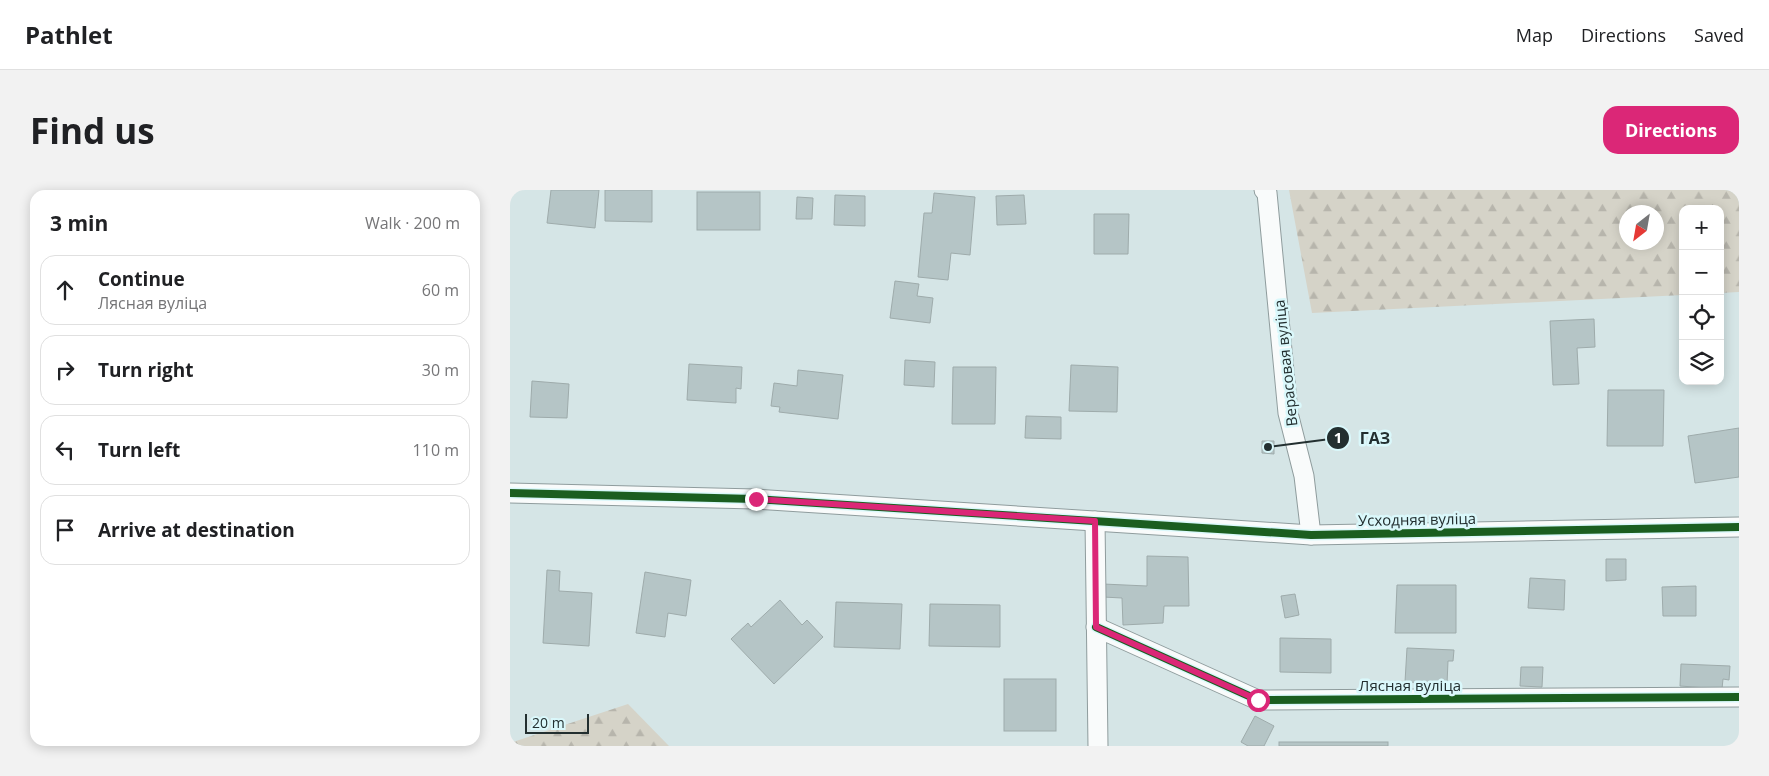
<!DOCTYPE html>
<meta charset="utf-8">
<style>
body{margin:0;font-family:"Open Sans",sans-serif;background:#f2f2f2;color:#202124}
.controls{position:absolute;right:15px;top:15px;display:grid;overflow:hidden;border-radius:10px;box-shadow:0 2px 12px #0003}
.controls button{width:45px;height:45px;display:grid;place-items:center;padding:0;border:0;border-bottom:1px solid #e0e0e0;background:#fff;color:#202124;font:25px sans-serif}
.compass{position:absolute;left:1109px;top:15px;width:45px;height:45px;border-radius:50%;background:#fff;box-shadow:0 2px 12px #0003;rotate:211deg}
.scale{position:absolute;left:15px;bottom:12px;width:64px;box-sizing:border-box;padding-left:5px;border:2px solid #232f30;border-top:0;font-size:14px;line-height:18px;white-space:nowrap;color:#232f30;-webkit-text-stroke:4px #daf8fb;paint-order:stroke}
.stop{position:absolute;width:15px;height:15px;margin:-11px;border:4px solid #db2777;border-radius:50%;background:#fff}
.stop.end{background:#db2777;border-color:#fff;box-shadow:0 1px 5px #0008}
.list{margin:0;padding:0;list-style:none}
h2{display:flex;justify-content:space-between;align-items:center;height:65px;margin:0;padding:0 20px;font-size:21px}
h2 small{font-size:16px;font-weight:400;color:#757577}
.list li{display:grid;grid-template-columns:32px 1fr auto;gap:15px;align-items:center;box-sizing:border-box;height:70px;margin:0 10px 10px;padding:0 10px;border:1px solid #e0e0e0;border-radius:15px}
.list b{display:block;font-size:19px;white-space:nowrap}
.list p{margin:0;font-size:16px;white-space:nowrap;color:#757577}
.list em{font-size:16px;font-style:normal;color:#757577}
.icon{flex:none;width:28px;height:28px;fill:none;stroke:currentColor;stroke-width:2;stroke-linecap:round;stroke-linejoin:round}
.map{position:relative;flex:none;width:1229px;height:556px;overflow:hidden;border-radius:15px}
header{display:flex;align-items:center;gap:30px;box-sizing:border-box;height:70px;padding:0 25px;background:#fff;border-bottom:1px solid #e0e0e0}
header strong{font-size:24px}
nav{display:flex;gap:28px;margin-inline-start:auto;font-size:18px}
.intro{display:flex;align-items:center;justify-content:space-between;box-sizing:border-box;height:120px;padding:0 30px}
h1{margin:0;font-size:35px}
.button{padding:12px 22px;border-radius:15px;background:#db2777;color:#fff;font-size:18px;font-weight:700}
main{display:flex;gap:30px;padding:0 30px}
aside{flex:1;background:#fff;border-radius:15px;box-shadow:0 2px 12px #0003}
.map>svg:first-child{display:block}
.forest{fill:url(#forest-firs);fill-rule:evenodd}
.building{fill:#b5c5c6;stroke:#9eabab}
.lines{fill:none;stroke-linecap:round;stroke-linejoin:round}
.street-casing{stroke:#8f9c9d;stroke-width:21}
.street{stroke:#f9fbfb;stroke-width:19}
.cycleway-casing{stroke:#daf8fb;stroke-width:11}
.cycleway{stroke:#1b5e20;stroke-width:8}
.route{stroke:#db2777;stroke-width:6}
.labels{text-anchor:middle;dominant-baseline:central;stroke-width:5;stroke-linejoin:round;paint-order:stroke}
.street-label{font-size:15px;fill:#232f30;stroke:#daf8fb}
.leader{fill:none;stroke:#232f30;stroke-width:2}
.callout-dot{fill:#232f30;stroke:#daf8fb;stroke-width:2}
.mark-label{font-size:15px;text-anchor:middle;font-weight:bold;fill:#fff}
.callout-label{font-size:16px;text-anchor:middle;font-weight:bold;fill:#232f30;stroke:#daf8fb;stroke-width:5;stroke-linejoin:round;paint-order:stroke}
</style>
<header>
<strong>Pathlet</strong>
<nav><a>Map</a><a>Directions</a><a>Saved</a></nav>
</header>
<div class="intro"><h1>Find us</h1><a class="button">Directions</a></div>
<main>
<aside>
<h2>3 min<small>Walk · 200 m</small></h2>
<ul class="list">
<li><svg class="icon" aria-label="ahead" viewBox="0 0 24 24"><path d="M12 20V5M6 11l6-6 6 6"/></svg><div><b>Continue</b><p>Лясная вуліца</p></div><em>60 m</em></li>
<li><svg class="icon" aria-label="right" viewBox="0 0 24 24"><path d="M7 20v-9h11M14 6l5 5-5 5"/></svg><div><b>Turn right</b></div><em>30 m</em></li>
<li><svg class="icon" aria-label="left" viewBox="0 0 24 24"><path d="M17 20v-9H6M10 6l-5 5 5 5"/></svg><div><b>Turn left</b></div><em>110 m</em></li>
<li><svg class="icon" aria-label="arrive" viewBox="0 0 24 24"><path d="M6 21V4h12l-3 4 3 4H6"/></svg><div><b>Arrive at destination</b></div></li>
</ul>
</aside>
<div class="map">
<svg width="1229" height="556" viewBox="0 0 1229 556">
<defs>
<pattern id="forest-firs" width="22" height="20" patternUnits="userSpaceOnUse" patternTransform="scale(1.25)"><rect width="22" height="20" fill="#d5d3c8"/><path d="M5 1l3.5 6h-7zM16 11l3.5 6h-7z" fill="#b7b5ac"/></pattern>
</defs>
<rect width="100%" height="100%" fill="#d5e5e6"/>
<g class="forest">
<path d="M779,0h450v102l-19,1v-84h-37v86l-371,18zM1116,22h30v30h-30z"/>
<path d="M118,514l41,42h-159v-3z"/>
</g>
<g class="building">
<path d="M41,0h48l-4,38 -48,-5z"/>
<path d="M95,0h47v32l-47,-1z"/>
<rect x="187" y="2" width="63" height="38"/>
<path d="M424,3l41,4 -5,58 -19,-2 -3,27 -30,-3 6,-64h8z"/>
<path d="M325,5l30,1v30l-31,-1z"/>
<path d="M514,5l2,29 -29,1 -1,-29z"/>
<path d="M287,7l16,1 -1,21h-16z"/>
<path d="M584,24h35l-1,40h-34z"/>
<path d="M385,91l24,3 -2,12 16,2 -3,25 -40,-5z"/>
<path d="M1084,129l1,28 -18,1 2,36 -26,1 -3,-64z"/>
<path d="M395,170l30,2 -1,25 -30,-2z"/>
<path d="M179,174l53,3 -1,22 -5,-1v15l-49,-3z"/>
<path d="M561,175l47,2 -1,45 -48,-1z"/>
<path d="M443,177h43l-1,57h-43z"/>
<path d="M288,180l45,5 -5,44 -59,-7 1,-5 -9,-1 3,-23 23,3z"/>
<path d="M22,191l37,3 -2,34 -37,-1z"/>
<path d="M1098,200h56l-1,56h-56z"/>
<path d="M516,226l35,1v22l-36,-1z"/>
<path d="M1229,238v49l-44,6 -7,-47z"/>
<path d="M752,251h12v13l-12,-1z"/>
<path d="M637,366l41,1 1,49h-25l-1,17 -40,2 -1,-27 -19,-1v-13l44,2z"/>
<path d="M1096,369h20v21l-20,1z"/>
<path d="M37,380l13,1 -1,20 33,2 -3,53 -46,-3z"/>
<path d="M135,382l46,8 -5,36 -18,-3 -3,24 -29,-4z"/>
<path d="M1020,388l35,2 -1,30 -36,-2z"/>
<path d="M887,395h59v48h-61z"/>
<path d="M1186,396v30h-33l-1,-29z"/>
<path d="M785,404l4,21 -14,3 -4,-22z"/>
<path d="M270,410l22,25 5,-5 16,17 -49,47 -43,-45 17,-16 3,4z"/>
<path d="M326,412l66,2 -2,45 -66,-2z"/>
<path d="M420,414l70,1v42l-71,-1z"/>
<path d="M770,448l51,1v34l-51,-1z"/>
<path d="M897,458l47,2 -1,11h-5l-1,23 -42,-2z"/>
<path d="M1171,474l49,2 -1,14 -6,-1 -1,10 -42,-3z"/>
<path d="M1011,477h22l-1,20 -22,-1z"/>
<rect x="494" y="489" width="52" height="52"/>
<path d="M745,526l19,10 -10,20h-16l-7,-4z"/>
<rect x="769" y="552" width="109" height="4"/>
</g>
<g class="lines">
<defs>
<g id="street">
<path d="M754,0l3,3 21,220 16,63 7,59"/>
<path d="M0,303l245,6 556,36 428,-8"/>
<path d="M585,331l3,225"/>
<path d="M586,437l162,73 481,-3"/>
</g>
</defs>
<use href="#street" class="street-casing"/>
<use href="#street" class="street"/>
<defs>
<g id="cycleway">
<path d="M0,303l245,6 556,36 428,-8"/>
<path d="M586,437l162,73 481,-3"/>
</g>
</defs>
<use href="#cycleway" class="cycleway-casing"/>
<use href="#cycleway" class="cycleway"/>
</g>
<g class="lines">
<path class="route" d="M246,309l339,22 1,106 162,73"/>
</g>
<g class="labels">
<g class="street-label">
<text transform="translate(775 173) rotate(-96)">Верасовая вуліца</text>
<text transform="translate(907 329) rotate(-1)">Усходняя вуліца</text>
<text x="900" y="495">Лясная вуліца</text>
</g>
</g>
<path class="leader" d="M758 257L828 248"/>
<g class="callout-dot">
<circle cx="758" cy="257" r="5"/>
<circle cx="828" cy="248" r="12"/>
</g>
<g class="mark-label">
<text x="828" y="253">1</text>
</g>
<g class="callout-label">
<text x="865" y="254">ГАЗ</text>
</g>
</svg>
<div class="controls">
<button>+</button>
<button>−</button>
<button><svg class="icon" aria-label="locate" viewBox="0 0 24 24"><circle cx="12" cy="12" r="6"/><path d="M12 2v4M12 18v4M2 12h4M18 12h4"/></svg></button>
<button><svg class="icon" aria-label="layers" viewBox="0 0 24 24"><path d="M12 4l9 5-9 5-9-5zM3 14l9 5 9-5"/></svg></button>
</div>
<svg class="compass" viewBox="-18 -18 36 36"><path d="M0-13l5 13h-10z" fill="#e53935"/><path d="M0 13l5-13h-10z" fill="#757577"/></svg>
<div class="scale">20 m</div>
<div class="stop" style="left:748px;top:510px"></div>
<div class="stop end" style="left:246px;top:309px"></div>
</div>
</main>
